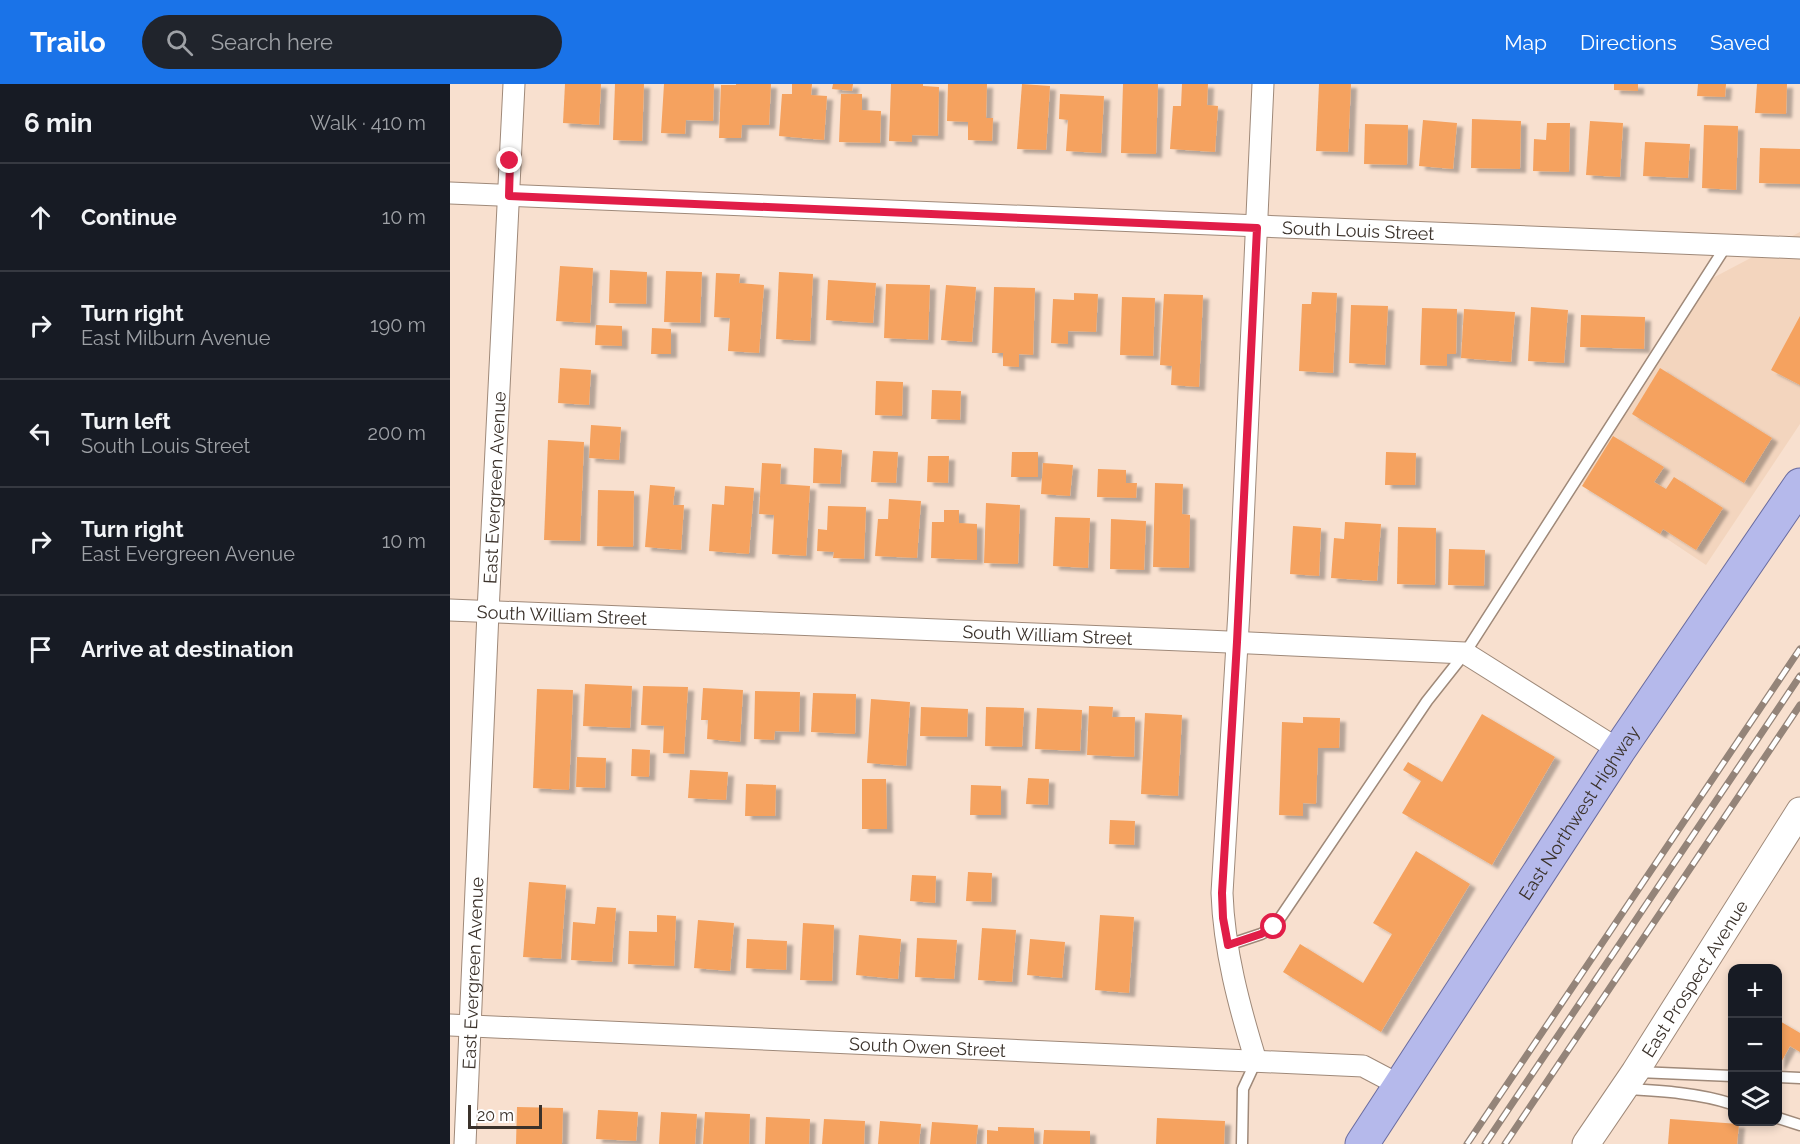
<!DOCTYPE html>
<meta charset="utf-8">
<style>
body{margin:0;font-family:Raleway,sans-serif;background:#20242c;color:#f1f3f6}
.controls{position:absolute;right:18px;bottom:18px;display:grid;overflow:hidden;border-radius:12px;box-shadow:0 3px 9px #0003}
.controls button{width:54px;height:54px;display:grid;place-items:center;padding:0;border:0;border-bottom:2px solid #363941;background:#171b24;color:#f1f3f6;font:30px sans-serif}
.scale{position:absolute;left:18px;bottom:15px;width:74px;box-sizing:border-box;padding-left:6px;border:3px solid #3b322b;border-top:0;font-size:16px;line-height:21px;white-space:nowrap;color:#3b322b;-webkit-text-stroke:4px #fff;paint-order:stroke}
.stop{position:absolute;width:18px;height:18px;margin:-14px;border:4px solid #e11d48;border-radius:50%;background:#fff}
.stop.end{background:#e11d48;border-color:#fff;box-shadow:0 2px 6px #0008}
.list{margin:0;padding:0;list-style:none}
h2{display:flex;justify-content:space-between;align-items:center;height:78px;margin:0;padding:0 24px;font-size:26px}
h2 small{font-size:20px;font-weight:400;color:#9ea1a6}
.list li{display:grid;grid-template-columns:39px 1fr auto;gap:18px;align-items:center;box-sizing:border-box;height:108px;padding:0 24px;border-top:2px solid #363941}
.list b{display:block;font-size:22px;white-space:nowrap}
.list p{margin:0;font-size:20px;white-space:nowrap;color:#9ea1a6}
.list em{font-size:20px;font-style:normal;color:#9ea1a6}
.icon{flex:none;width:33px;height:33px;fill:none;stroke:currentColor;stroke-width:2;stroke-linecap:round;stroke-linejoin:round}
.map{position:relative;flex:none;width:1350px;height:1060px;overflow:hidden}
header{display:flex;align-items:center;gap:36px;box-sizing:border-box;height:84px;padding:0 30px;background:#1a73e8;color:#fff}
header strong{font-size:28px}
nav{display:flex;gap:33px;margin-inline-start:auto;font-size:21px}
.search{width:420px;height:54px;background:#20242c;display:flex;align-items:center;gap:15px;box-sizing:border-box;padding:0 21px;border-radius:33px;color:#9ea1a6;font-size:22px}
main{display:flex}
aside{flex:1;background:#171b24}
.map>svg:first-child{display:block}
.built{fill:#f3d5be}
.building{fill:#f5a25f;filter:url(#shadow)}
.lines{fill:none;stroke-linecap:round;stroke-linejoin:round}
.service-casing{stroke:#9f8979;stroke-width:13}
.minor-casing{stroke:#9f8979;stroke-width:23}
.tertiary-casing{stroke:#9f8979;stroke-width:29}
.primary-casing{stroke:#6a6c9f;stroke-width:35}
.service{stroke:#fff;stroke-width:10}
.minor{stroke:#fff;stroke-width:21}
.tertiary{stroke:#fff;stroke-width:27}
.primary{stroke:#b5b9eb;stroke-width:33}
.rail-casing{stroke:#948479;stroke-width:7}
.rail{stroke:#fff;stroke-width:4.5;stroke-dasharray:14;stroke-linecap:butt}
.route{stroke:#e11d48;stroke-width:8}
.labels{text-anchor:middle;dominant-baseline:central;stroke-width:4.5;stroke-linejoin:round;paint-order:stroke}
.street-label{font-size:18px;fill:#3b322b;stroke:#fff}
</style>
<header>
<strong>Trailo</strong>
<div class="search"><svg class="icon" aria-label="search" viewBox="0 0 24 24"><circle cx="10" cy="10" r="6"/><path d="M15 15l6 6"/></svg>Search here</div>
<nav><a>Map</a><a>Directions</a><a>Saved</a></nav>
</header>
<main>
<aside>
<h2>6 min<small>Walk · 410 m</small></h2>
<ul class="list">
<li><svg class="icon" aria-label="ahead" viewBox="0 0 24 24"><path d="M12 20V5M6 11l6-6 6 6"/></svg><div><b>Continue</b></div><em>10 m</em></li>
<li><svg class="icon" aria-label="right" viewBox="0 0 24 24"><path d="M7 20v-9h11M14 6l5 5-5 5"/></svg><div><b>Turn right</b><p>East Milburn Avenue</p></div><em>190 m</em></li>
<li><svg class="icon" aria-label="left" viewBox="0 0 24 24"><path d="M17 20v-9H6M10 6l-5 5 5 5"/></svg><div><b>Turn left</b><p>South Louis Street</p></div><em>200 m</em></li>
<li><svg class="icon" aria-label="right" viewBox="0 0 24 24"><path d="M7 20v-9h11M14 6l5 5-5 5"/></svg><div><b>Turn right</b><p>East Evergreen Avenue</p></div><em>10 m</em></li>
<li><svg class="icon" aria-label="arrive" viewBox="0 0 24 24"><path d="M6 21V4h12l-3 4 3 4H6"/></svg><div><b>Arrive at destination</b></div></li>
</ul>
</aside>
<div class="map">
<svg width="1350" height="1060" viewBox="0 0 1350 1060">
<defs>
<filter id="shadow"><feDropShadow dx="6" dy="4" stdDeviation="1.5" flood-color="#0004"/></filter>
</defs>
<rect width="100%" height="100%" fill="#f8e0cf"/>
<path class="built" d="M1350,148v192l-94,141 -127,-85 128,-199z"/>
<g class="building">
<path d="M115,0h36l-2,41 -36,-2z"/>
<path d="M165,0h29l-2,57 -29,-1z"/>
<path d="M214,0h50l-1,37 -27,-1 -1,14 -24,-1z"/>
<path d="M286,0h35l-2,41h-27l-1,13h-22l2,-53h15z"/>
<path d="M342,0h20l-1,11 16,1 -3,44 -45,-4 3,-42h10z"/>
<path d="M383,0h20l-1,7 -20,-2z"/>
<path d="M441,0h32v2l16,1 -1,49 -26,-1v7l-23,-1z"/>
<path d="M498,0h39l-1,34h7l-1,23 -24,-1v-18l-21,-1z"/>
<path d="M572,0l28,2 -4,64 -29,-1z"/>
<path d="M673,0h35l-2,70 -35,-1z"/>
<path d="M732,0h26l-1,21 11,1 -3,46 -45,-3 3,-43h8z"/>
<path d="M869,0h32l-3,68 -32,-1z"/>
<path d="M1164,0h24v7l-24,-1z"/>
<path d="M1248,0h28l-1,13 -28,-1z"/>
<path d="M1307,0h30l-1,30 -31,-1z"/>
<path d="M391,10h21v16l19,1 -1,32 -41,-1z"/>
<path d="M610,10l44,2 -3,57 -35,-2 2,-31 -9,-1z"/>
<path d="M1022,35l49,2 -1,48 -49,-1z"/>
<path d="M973,36l34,3 -4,46 -34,-3z"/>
<path d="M1140,37l33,2 -3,54 -34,-2z"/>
<path d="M1097,39h23l-1,49 -36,-1 1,-32 12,1z"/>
<path d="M915,40l43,1 -1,40 -43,-1z"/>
<path d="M1254,41l34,1 -2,64 -34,-2z"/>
<path d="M1195,58l45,2 -2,34 -45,-2z"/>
<path d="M1310,64l40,1v35l-41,-1z"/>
<path d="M110,182l33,2 -3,55 -34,-2z"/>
<path d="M160,186l37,2 -1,32 -37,-1z"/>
<path d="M216,187l36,1 -2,51 -36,-1z"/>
<path d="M329,188l34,2 -3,67 -34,-2z"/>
<path d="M266,189l24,1 -1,9 25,2 -5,68 -31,-2 2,-33 -16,-1z"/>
<path d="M378,196l48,3 -3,40 -47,-3z"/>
<path d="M436,200l44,1 -2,55 -44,-2z"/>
<path d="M496,201l30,2 -4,55 -31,-2z"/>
<path d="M544,203l41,1 -2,67 -14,-1v13l-16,-1v-13h-11z"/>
<path d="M862,208l25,1 -4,80 -34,-2 3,-67h9z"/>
<path d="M624,209l24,1 -2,38 -28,-1v13l-17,-1 2,-44 21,1z"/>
<path d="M714,210l39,1 -4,92 -28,-2 1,-19 -12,-1z"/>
<path d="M672,213l33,1 -2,58 -33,-1z"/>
<path d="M901,221l37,1 -3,59 -36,-2z"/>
<path d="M1081,223l37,3 -4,53 -36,-2z"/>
<path d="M972,224l35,1 -1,45h-9v12l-27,-1z"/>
<path d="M1014,225l51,3 -4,50 -50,-4z"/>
<path d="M1131,231l64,2 -1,32 -64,-2z"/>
<path d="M1350,232v69l-29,-15z"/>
<path d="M146,241l26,1v20l-27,-1z"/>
<path d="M202,244l19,1v25h-20z"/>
<path d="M110,284l31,2 -2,35 -31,-2z"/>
<path d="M1210,284l112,70 -28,45 -112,-69z"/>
<path d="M426,297l27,1 -1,34 -27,-1z"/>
<path d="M482,306l29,1 -1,29 -29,-1z"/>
<path d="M141,341l30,2 -2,33 -30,-2z"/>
<path d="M1163,352l51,31 -10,15 12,7 8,-12 49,31 -27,42 -33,-21 -3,5 -78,-48z"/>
<path d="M98,356l36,2 -4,99 -36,-1z"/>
<path d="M364,364l28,2 -2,34 -27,-1z"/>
<path d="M423,367l25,1 -2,31 -25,-1z"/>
<path d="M562,368h26v25h-27z"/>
<path d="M936,368l30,1 -1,32h-30z"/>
<path d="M478,372h21l-1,27 -21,-1z"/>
<path d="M312,379l19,1 -1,20 30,2 -4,70 -34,-2 2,-39 -15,-1z"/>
<path d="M593,379l30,2 -3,31 -29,-2z"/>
<path d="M648,385l28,1v13h11l-1,15 -39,-1z"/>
<path d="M705,399l28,1 -1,30 8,1 -1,53 -36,-1z"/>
<path d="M200,401l25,2 -2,18h11l-3,45 -36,-3z"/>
<path d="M275,402l29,2 -5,66 -40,-3 3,-47 12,1z"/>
<path d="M148,406l36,1 -1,56 -36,-1z"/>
<path d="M439,415l32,2 -4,57 -42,-2 3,-37h10z"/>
<path d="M536,419l34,2 -2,59 -34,-1z"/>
<path d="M378,422l38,1 -2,52 -31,-1 1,-6 -17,-1 1,-22 9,1z"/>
<path d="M494,426h15v13l18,1v36l-46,-2 1,-36h12z"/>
<path d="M605,433l35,1 -2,50 -35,-2z"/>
<path d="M661,435l35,2 -2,49 -34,-1z"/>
<path d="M895,438l36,2 -4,57 -46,-3 3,-40 10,1z"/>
<path d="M843,442l28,2 -2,48 -29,-2z"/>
<path d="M948,443l38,1 -1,57 -38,-1z"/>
<path d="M999,465l36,1 -1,36 -36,-1z"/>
<path d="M135,600l47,2 -2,42 -47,-2z"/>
<path d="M193,602l45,1 -4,67 -21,-1 1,-27 -23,-1z"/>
<path d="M253,604l40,2 -3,52 -33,-3 1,-19h-7z"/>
<path d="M87,605l36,1 -4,100 -36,-2z"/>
<path d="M305,607l45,1 -1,40 -24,-1 -1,9 -20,-1z"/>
<path d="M363,609l43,1 -1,40 -44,-2z"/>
<path d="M421,615l39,3 -4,64 -39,-3z"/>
<path d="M639,622l24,1 -1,10h23l-1,40 -47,-2z"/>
<path d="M471,623l47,2 -1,28 -47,-1z"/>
<path d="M536,623l38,1 -2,39 -37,-1z"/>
<path d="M587,624l45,2 -2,41 -45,-2z"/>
<path d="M695,629l37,2 -4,81 -37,-2z"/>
<path d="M1032,630l73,43 -63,108 -90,-52 19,-32 -18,-11 5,-8 34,20z"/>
<path d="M853,633l37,1 -1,30h-21l-2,56 -13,-1v13l-24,-1 3,-93 21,1z"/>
<path d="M182,665l18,1 -1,27 -18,-1z"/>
<path d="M127,673l29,1 -1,30 -29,-1z"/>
<path d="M240,686l38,2 -2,28 -38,-2z"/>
<path d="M578,694l21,1 -1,26 -22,-1z"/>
<path d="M412,695h24l1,50h-25z"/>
<path d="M296,700l30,1 -1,31h-30z"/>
<path d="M521,701l30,1v29h-31z"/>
<path d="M660,736l25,1 -1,24 -25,-1z"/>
<path d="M966,767l54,33 -89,148 -98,-60 17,-28 63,39 29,-49 -19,-11z"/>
<path d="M518,788l24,1 -1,29 -25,-1z"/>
<path d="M462,791l24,1 -1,27 -25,-2z"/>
<path d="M79,798l37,3 -5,74 -38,-2z"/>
<path d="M147,823l19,1 -4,54 -41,-2 2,-38 22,2z"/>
<path d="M207,831l19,1 -2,50 -46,-2 1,-33 28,1z"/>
<path d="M650,831l34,2 -5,76 -34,-3z"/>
<path d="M248,836l36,3 -4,48 -36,-3z"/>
<path d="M353,839l31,2 -2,56 -32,-1z"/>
<path d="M532,844l34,2 -4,52 -34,-2z"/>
<path d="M409,851l42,4 -3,40 -42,-4z"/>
<path d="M467,854l40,2 -3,39 -39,-2z"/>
<path d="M297,855l40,2 -1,29 -40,-2z"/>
<path d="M580,855l35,3 -3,36 -35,-3z"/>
<path d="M1328,936l22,13v19l-10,-6 -12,22z"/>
<path d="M67,1023l46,1 -1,36h-46z"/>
<path d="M148,1026l40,2 -2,29 -40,-2z"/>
<path d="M211,1028l36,2 -2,30h-36z"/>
<path d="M255,1028l45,2 -1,30h-46z"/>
<path d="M316,1033l44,2 -1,25h-44z"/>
<path d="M707,1034l68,3 -1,23h-68z"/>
<path d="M374,1035l41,2 -1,23h-42z"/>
<path d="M1220,1035l69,5 -2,20h-69z"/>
<path d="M430,1037l41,3 -2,20h-41z"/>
<path d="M482,1038l46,3 -2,19h-46z"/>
<path d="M548,1043l36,1v16h-47v-14l11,1z"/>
<path d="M594,1046l46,1v13h-47z"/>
</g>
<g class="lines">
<defs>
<g id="service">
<path d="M778,861l33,-11 13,-7 153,-226 38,-48 261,-407"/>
<path d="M1188,988l94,4"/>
<path d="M1328,993l22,1"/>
<path d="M1176,1005c35,2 73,4 106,15"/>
<path d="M1328,1034l22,7"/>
<path d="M792,1060l1,-55 13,-28"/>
</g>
<g id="minor">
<path id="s1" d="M0,109l1350,55"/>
<path id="s2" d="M0,526l756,31 259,12 154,97"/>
<path id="s3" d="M0,941l913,41 38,20"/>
<path d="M806,977c-17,-55 -32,-111 -34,-168l17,-282 24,-527"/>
<path id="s4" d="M15,1060l23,-532 26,-528"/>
</g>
<g id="tertiary">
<path id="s5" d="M1136,1060l49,-72 165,-261"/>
</g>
<g id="primary">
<path id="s6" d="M912,1060l257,-394 181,-265"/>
</g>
</defs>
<use href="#service" class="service-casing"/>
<use href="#minor" class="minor-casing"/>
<use href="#tertiary" class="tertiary-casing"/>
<use href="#primary" class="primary-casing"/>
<use href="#service" class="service"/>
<use href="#minor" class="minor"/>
<use href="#tertiary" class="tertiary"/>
<use href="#primary" class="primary"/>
<defs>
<g id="rail">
<path d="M1017,1060l333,-495"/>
<path d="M1035,1060l315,-468"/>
<path d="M1055,1060l295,-439"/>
</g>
</defs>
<use href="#rail" class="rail-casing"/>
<use href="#rail" class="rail"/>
</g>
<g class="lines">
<path class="route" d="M60,77l-1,35 748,32 -20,414 -15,251 1,25 5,27 33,-11 13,-7"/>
</g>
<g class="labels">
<g class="street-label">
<text stroke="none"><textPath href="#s1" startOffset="909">South Louis Street</textPath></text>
<text stroke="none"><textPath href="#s4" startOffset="657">East Evergreen Avenue</textPath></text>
<text stroke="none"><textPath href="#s2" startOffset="112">South William Street</textPath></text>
<text stroke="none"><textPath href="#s2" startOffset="598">South William Street</textPath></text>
<text stroke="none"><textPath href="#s6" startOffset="396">East Northwest Highway</textPath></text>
<text stroke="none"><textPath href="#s4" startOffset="171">East Evergreen Avenue</textPath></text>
<text stroke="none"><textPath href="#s5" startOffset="198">East Prospect Avenue</textPath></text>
<text stroke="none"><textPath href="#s3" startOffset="478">South Owen Street</textPath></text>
</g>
</g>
</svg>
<div class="controls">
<button>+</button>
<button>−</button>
<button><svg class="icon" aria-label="layers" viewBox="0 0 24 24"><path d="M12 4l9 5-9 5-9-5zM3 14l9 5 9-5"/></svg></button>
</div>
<div class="scale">20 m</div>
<div class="stop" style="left:824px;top:843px"></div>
<div class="stop end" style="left:60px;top:77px"></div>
</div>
</main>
